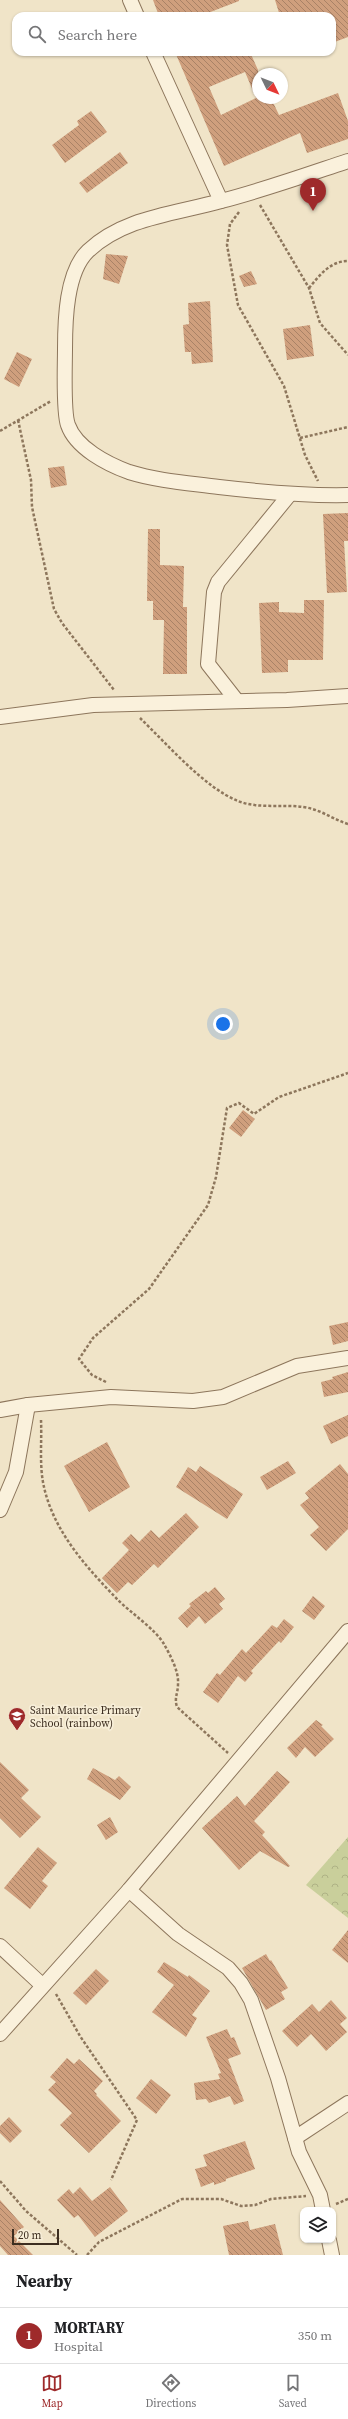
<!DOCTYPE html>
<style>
body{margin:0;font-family:"Source Serif 4",serif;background:#f2f2f2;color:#202124}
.controls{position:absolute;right:12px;bottom:12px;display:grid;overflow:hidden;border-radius:8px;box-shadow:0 1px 3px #0004}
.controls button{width:36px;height:36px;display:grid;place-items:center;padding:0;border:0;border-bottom:1px solid #e0e0e0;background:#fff;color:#202124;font:20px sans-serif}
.compass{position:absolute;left:252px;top:68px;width:36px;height:36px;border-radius:50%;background:#fff;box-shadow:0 1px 3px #0004;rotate:133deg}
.scale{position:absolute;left:12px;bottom:10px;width:47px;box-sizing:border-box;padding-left:4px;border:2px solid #3d2e20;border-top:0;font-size:11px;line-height:14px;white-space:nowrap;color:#3d2e20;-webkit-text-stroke:3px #f7eed8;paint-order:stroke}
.you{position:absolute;left:223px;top:1024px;width:14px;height:14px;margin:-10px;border:3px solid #fff;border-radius:50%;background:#1a73e8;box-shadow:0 0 0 6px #1a73e833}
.badge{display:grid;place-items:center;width:26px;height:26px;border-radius:50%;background:#9e2a2b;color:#fff;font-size:13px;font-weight:700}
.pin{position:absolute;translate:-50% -33px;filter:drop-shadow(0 1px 2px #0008)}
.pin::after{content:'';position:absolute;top:21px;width:14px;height:12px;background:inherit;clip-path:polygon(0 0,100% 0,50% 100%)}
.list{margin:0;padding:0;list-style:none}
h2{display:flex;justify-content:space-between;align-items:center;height:52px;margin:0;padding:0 16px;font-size:17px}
h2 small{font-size:13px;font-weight:400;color:#757577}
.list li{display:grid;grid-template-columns:26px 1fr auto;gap:12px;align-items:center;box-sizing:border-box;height:56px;padding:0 16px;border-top:1px solid #e0e0e0}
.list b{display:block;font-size:15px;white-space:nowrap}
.list p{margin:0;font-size:13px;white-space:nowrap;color:#757577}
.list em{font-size:13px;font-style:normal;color:#757577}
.icon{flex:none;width:22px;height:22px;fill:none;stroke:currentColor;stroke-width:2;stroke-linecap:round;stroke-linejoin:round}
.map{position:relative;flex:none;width:348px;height:2255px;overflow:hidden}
.search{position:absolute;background:#fff;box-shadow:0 1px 3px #0004;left:12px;right:12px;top:12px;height:44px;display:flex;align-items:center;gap:10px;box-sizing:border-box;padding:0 14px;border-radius:12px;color:#757577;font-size:15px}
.sheet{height:108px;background:#fff}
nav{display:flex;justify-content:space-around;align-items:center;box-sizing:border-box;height:56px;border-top:1px solid #e0e0e0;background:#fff;font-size:11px;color:#757577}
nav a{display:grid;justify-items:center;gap:2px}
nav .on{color:#9e2a2b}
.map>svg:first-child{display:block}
.park{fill:url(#park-crowns)}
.building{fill:url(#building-back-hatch);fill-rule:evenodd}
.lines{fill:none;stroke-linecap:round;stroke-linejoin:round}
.minor-casing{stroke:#8d765c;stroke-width:16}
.path{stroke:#8d765c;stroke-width:2.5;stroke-dasharray:3 2;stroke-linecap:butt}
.minor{stroke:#faf1dc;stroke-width:14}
.labels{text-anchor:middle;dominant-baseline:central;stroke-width:3.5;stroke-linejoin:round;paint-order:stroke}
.poi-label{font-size:11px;fill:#3d2e20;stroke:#f7eed8;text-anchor:start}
</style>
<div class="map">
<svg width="348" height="2255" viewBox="0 0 348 2255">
<defs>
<pattern id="park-crowns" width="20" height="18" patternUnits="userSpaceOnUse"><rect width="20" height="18" fill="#c9cf9b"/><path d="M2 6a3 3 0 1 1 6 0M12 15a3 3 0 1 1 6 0" fill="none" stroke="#aeb285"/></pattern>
<pattern id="building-back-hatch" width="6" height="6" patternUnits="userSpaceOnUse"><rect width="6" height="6" fill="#cf9f7d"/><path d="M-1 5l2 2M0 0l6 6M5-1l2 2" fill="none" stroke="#a98266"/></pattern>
</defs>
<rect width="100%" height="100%" fill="#f0e4c8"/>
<path class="park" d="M348,1837v81l-42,-33z"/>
<g class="building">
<path d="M153,0h86v1l-39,15h-41z"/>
<path d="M275,0h73v37l-16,6v-27h-52z"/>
<path d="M175,52h75l8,18v28h13l8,17 59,-22 10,28v18l-41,14 -7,-20 -76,33zM245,72l11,26 -35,17 -12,-28z"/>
<path d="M91,111l16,21 -42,31 -13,-18 27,-20 -2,-4z"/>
<path d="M120,152l8,11 -41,30 -8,-10z"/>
<path d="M106,254l22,2 -9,28 -16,-5z"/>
<path d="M251,271l6,13 -13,3 -5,-11z"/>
<path d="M210,301l3,61 -21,2 -1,-12h-6l-2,-27 6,-1 -1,-21z"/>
<path d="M310,325l4,31 -27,4 -4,-31z"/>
<path d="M17,352l15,7 -13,28 -15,-8z"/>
<path d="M64,466l3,19 -16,3 -3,-20z"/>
<path d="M348,513v28h-4l3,51 -20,1 -4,-79z"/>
<path d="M148,529h12v36l24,1 -1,41h4v67h-24l1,-54h-11v-19h-6z"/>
<path d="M304,600h20l-1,60h-35v12l-26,1 -3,-70 20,-1v10l25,1z"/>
<path d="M243,1110l12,9 -14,18 -12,-9z"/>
<path d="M348,1322v19l-15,4 -4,-19z"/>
<path d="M348,1372v20l-24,5 -3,-15 12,-3 -1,-2z"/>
<path d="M348,1415v21l-17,8 -8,-18z"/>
<path d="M107,1442l23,45 -41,25 -25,-46z"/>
<path d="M288,1461l8,12 -29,17 -7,-13z"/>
<path d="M340,1464l8,10v55l-22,22 -16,-16 9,-8 -19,-22 9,-7 -4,-5z"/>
<path d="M200,1466l43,28 -16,25 -51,-32 12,-20 8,5z"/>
<path d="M186,1513l13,14 -41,41 -4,-4 -22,21 -4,-3 -11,11 -15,-15 27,-28 -7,-7 9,-9 8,8 12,-12 8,8z"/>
<path d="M215,1587l10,12 -6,5 4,5 -18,15 -6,-8 -12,12 -9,-10 13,-12 -2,-2 17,-13 2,2z"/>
<path d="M313,1596l12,10 -11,14 -12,-9z"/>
<path d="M284,1619l10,8 -13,16 -2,-2 -28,30 2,2 -8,9 -7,-6 -20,27 -15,-11 14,-19 3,2 22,-26 4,4 26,-28 5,3z"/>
<path d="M316,1720l7,5 -2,1 13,13 -19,18 -10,-10 -9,11 -9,-10z"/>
<path d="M0,1762l29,28 -8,8 20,19 -21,21 -20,-20z"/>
<path d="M93,1768l22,12 4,-4 12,11 -11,13 -33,-21z"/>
<path d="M277,1771l13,11 -36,39 11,11 -3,3 28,31 -2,1 -28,-16 -21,19 -37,-42 35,-32 8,10z"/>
<path d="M110,1817l8,15 -12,8 -9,-15z"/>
<path d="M38,1847l19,16 -15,18 6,5 -18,23 -26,-21z"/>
<path d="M348,1930v33l-16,-13z"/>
<path d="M266,1954l4,7 1,-1 17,28 -7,4 4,7 -19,11 -24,-42z"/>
<path d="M164,1962l24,15 1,-2 21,16 -18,24 5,3 -11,19 -34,-25 22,-27 -17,-13z"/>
<path d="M96,1969l13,12 -23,24 -13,-12z"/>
<path d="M331,2000l16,18 -7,6 7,8 -21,19 -15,-17 -14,13 -15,-16 30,-27 7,8z"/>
<path d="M227,2029l4,9 3,-1 7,17 -13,5 16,42 -10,4 -4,-9 -21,7 -3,-4 -10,1 -2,-17 26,-4 -2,-5 3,-1 -15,-36z"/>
<path d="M67,2058l7,6 5,-5 24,22 -9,10 3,3 -1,1 25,26 -32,32 -29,-28 12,-12 -24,-23 8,-8 -6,-5z"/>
<path d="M151,2079l20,16 -15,19 -20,-16z"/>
<path d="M9,2117l13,14 -12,12 -10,-10v-7z"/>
<path d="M245,2141l10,28 -29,10v2l-12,4v-3l-13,5 -6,-18 12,-3 -4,-11z"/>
<path d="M80,2187l12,14 18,-14 18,24 -33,26 -17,-22 -4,3 -17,-18 12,-11 4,5z"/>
<path d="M0,2200l24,27 -10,9 19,19h-25l-8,-9z"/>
<path d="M248,2221l2,9 25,-6 8,31h-54l-6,-29z"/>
</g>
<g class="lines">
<defs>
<g id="minor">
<path d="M130,0l7,16"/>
<path d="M153,52l68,149"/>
<path d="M348,161c-42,14 -84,29 -127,40 -46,13 -97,16 -133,50 -22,21 -23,70 -23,98 0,16 -2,63 3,76 8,23 39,39 61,47 29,9 60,11 90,15 43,5 86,9 129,8"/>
<path d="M237,701l-29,-37 6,-72 4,-10 72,-88"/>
<path d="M0,717l93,-12 194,-5 61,-4"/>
<path d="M0,1410l28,-5 83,-8 82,4 30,-4 74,-31 51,-8"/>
<path d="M0,1510l16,-38 12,-67"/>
<path d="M129,1890l49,44 50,34 13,15 10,17 27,78 21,74 21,43 3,15"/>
<path d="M0,1946l42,39"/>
<path d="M0,2034l129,-144 219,-259"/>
<path d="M295,2138l53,-35"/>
<path d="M329,2240l3,15"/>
</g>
</defs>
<use href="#minor" class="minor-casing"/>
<g class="path">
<path d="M260,205l49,83 11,35 28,32"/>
<path d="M239,212l-9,12 -3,21 11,60 46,81 21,69 13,26"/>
<path d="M309,288c10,-12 21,-27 39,-27"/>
<path d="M18,420l13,60 1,27 22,102 8,14 52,67"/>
<path d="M0,431l51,-30"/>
<path d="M300,438l48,-11"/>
<path d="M140,718c27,26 65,70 98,83 20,8 44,3 65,6 17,2 29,12 45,17"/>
<path d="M106,1382l-14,-7 -13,-16 14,-21 56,-49 59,-84 8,-28 11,-69 12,-5 15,11 25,-17 69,-24"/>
<path d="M41,1420c1,21 -2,46 3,67 10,45 43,81 74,113 13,13 37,29 46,44 6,11 15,27 14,40 0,10 -4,13 -1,23l51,46"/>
<path d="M56,1994l24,42 57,84 -26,60"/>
<path d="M0,2181l26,30 51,44"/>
<path d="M336,2204l12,-5"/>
<path d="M87,2255l12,-13 83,-43h39l20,7 14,-1 16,-6 35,-3"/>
</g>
<use href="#minor" class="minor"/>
</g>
<defs>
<symbol id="school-pin" viewBox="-11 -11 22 30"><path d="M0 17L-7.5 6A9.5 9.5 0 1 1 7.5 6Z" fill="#9e2a2b" stroke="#f7eed8"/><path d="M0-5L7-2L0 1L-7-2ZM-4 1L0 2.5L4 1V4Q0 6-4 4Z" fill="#fff"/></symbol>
</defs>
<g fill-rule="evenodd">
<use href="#school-pin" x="7" y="1706" width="20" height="27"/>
</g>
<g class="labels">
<g class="poi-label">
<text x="30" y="1710">Saint Maurice Primary<tspan x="30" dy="13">School (rainbow)</tspan></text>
</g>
</g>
</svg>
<div class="controls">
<button><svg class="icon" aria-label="layers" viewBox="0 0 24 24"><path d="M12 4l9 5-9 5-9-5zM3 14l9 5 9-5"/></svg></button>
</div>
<svg class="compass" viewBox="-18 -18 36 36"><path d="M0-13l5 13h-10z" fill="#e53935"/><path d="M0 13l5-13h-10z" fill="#757577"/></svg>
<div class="scale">20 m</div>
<div class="you"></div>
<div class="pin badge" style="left:313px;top:211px">1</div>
<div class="search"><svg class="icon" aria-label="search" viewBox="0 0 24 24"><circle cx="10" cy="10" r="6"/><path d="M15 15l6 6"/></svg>Search here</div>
</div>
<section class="sheet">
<h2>Nearby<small></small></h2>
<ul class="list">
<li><span class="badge">1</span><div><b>MORTARY</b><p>Hospital</p></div><em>350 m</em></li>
</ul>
</section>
<nav>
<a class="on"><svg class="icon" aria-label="map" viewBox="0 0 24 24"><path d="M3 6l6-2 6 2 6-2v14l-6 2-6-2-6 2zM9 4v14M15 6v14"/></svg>Map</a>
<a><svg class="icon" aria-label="directions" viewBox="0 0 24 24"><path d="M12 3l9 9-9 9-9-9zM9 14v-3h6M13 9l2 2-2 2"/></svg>Directions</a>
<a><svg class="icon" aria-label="saved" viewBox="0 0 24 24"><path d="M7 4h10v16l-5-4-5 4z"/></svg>Saved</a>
</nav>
